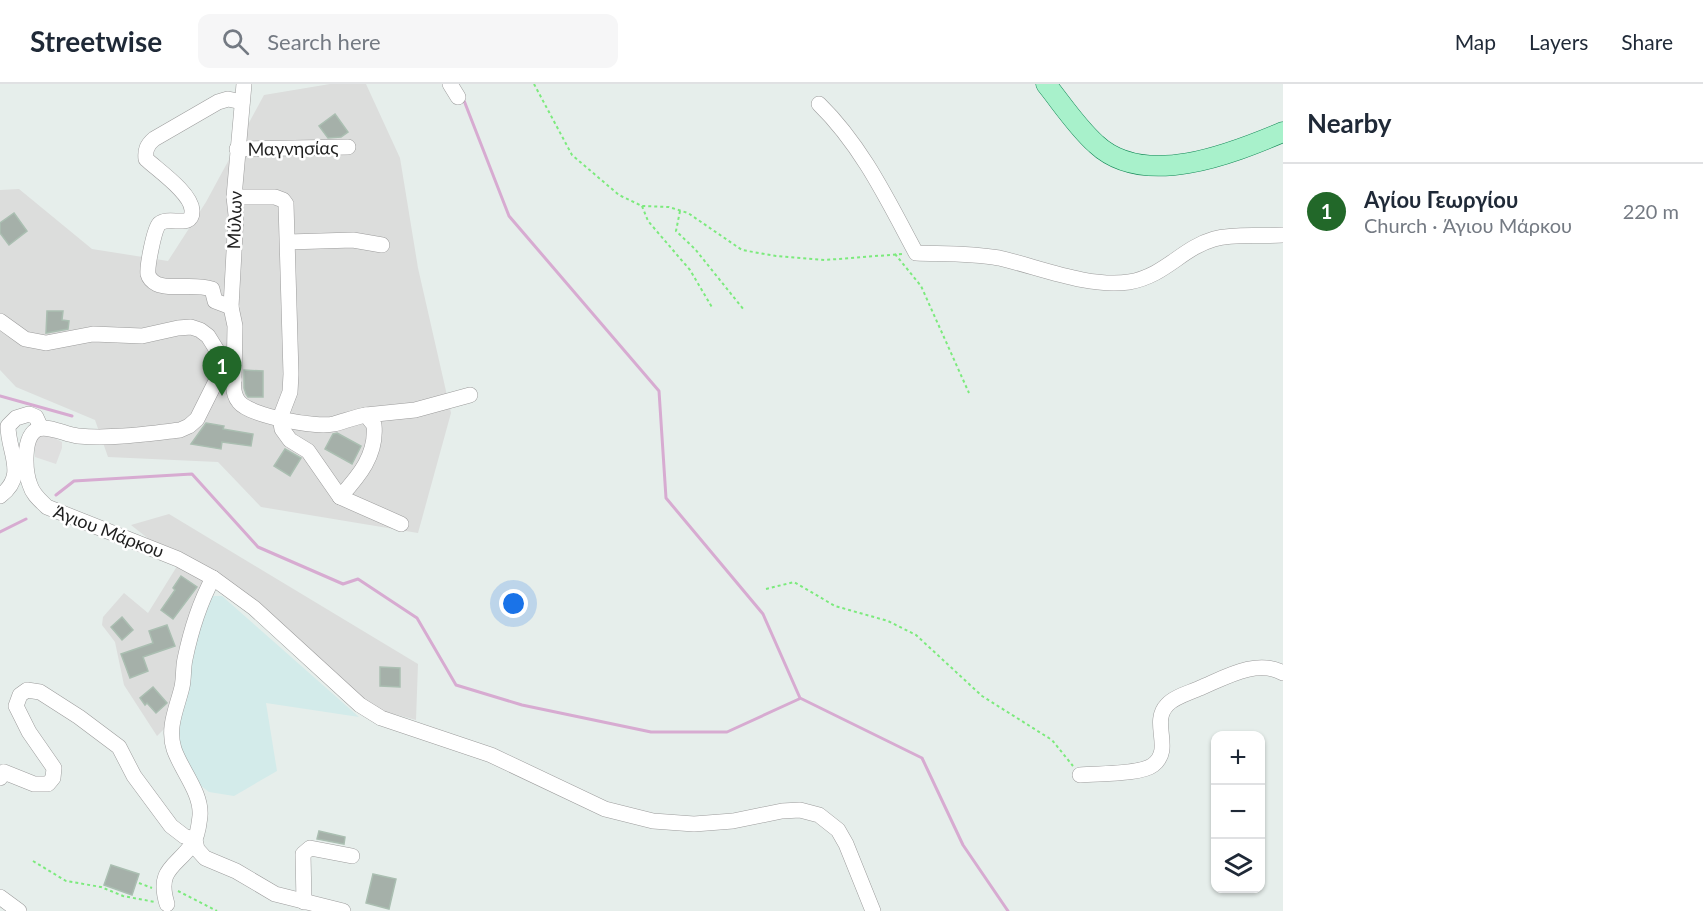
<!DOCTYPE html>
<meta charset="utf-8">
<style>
body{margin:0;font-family:Lato,sans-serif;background:#f6f6f7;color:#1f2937}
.controls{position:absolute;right:18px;bottom:18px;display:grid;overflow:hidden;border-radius:12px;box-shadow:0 2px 4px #0004}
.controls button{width:54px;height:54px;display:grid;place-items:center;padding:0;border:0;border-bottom:2px solid #e0e1e3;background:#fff;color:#1f2937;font:30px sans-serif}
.you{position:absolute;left:514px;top:520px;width:21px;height:21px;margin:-15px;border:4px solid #fff;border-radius:50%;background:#1a73e8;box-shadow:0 0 0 9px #1a73e833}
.badge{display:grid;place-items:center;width:39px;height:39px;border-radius:50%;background:#226829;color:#fff;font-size:20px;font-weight:700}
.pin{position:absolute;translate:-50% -50px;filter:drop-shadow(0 2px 3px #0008)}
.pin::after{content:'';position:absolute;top:32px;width:21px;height:18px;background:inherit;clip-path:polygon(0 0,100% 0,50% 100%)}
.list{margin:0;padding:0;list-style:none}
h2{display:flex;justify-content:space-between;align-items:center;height:78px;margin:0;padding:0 24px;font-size:26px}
h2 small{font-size:20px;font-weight:400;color:#747a83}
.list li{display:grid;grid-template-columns:39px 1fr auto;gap:18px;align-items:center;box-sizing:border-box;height:96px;padding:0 24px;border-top:2px solid #e0e1e3}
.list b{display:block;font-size:22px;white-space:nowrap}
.list p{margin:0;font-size:20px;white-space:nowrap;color:#747a83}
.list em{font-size:20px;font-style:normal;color:#747a83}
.icon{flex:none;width:33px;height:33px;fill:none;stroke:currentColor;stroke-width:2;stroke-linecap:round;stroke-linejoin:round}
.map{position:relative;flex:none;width:1283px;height:827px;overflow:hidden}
header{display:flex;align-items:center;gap:36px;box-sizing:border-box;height:84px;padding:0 30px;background:#fff;border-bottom:2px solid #e0e1e3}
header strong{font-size:28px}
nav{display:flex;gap:33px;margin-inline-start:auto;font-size:21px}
.search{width:420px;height:54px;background:#f6f6f7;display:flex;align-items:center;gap:15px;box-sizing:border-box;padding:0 21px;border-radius:12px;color:#747a83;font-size:22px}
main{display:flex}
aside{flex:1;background:#fff}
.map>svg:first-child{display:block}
.residential{fill:#dcdddc}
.farmland{fill:#d3ebea}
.parking{fill:#dfdfdf}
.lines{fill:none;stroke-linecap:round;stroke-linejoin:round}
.stream{stroke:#d7abd1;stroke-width:3}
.building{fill:#a5b0a9;stroke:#aabeb1;stroke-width:1.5}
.minor-casing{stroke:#9c9c9c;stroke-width:16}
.major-casing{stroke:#185;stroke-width:21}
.path{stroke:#7cea7d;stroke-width:2;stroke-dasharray:3 3;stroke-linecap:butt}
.minor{stroke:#fff;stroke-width:15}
.major{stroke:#a8f1cb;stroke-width:20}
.labels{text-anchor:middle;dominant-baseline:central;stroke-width:5;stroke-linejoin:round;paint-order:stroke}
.street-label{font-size:18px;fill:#1f1f1f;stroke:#fff}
</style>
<header>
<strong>Streetwise</strong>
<div class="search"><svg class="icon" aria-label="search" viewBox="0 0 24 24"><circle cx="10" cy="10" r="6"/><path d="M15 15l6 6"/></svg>Search here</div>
<nav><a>Map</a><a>Layers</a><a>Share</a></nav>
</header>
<main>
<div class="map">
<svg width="1283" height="827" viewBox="0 0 1283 827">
<rect width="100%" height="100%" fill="#e6eeeb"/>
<g class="residential">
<path d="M330,0h36l34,74 18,110 33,145 -33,120 -157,-26 -43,-45 -110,-5 -13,-37 -79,-33 -16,-17v-180l19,-1 73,60 76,12 38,-59 58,-107z"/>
<path d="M169,430l249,150 -2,56 -56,-15 -147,-127 -41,143 -15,15 -33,-51 -9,-43 -13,-17 1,-8 21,-24 24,20 31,-50 -48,-38z"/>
</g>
<path class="farmland" d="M213,512h9l137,121 -93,-14 11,68 -43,25 -25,-4 -17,-13 -15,-34 15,-97 12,-36z"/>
<path class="parking" d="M45,349l17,9v6l-6,16 -21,-7v-12l3,-8z"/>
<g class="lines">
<g class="stream">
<path d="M463,14l46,118 150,175 7,107 97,116 37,84 122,60 41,87 45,66"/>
<path d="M0,312l72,20"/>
<path d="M56,411l18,-14 118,-7 66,73 85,37 15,-5 59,39 39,67 66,20 129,27h76l72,-33"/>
<path d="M0,448l26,-13"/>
</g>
</g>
<g class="building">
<path d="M335,30l13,18 -7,5 -13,1 -9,-12z"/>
<path d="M14,129l13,18 -18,14 -9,-12v-10z"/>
<path d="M47,227h16l-1,9 7,1 -1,8 -22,4z"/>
<path d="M244,286l19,1v26h-15l-2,-3 -2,-6z"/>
<path d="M206,339l18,3 -1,3 30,5 -2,12 -29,-4 -1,7 -30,-5z"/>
<path d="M337,349l24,13 -9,18 -27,-15 8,-15z"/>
<path d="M285,365l16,9 -11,18 -16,-10z"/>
<path d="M181,492l16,11 -24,32 -12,-9 14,-20 -2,-2z"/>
<path d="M122,533l11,13 -11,10 -11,-13z"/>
<path d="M167,541l8,21 -32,11 5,14 -18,7 -9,-24 32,-11 -4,-12z"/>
<path d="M380,583l20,1v19l-20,-1z"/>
<path d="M153,603l14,16 -11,10 -9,-10 -2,2 -5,-7z"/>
<path d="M319,747l26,6 -1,7 -27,-5z"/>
<path d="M111,781l28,9 -7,21 -28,-10z"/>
<path d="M373,790l23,5 -7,30 -23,-6z"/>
</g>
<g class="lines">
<defs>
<g id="minor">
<path d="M450,0l8,13"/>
<path d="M819,20c43,42 69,97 97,149 28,1 55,0 83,5 40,9 89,30 130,24 36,-6 53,-34 85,-43 22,-6 47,-2 69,-4"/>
<path d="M237,65l111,-2"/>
<path d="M234,113h41l8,3 3,4 5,170 -1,18 -10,26 2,11 8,11 18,11 32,46 61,27"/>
<path d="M288,158l65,-2 29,5"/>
<path d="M231,223l-16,-6 -3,-12c-17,-6 -42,1 -55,-5 -4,-2 -8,-6 -9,-10 -1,-8 6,-44 11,-50 10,-9 34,6 33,-14 -1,-17 -33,-39 -46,-51 -1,-9 1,-14 8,-20l64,-37 10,-3 14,3"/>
<path d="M0,237l25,18 21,4 47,-9 49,2 36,-8 13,-1 9,3 8,6 13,21 1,12 -25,50 -8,7 -9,4c-34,4 -68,9 -102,6 -12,-1 -29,-11 -40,-7 -16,7 -13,43 -8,56 3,10 10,15 17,22l131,52 35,19 41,30 106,97 21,13 110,37 114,54 48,12 41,3 39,-3 49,-10 18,-1 19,5 19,15 8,14 27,67"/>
<path d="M218,294l16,2 1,-54 -4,-19 5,-92 -2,-18 10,-113"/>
<path d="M234,296c-1,8 0,16 5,22 11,14 77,26 95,22 11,-3 21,-7 32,-9l8,10c3,30 -15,51 -34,72"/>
<path d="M366,331l49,-5 55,-15"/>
<path d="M0,412c28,-21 8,-43 8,-70l8,-8 13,-4 7,3 5,11"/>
<path d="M1080,691c18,-2 60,0 73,-10 21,-16 -3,-42 14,-60 7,-8 22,-12 33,-17 24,-10 57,-30 83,-15"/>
<path d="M0,694l4,-6 30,12h14l5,-6 1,-10 -25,-36 -13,-26 4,-11 7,-5 13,2 39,25 40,30 15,29 37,50 13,10 11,4 2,9 8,9 31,13 39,23 68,17"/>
<path d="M0,813l19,14"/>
<path d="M304,818l-1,-48 7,-6 42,8"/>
<path d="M167,820c-11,-36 10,-37 26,-61 5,-7 6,-19 7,-27 2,-23 -19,-46 -26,-67 -7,-22 3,-41 8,-62 2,-9 1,-19 3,-28 6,-29 14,-55 28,-81"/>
</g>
<path id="major" d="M1046,0c16,20 31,43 50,60 48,45 135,10 187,-12"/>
</defs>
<use href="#minor" class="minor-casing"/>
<use href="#major" class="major-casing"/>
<g class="path">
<path d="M534,0l38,71 47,40 23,11 27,1 19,6 54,37 34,6 49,4 77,-6"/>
<path d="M642,122l6,15 42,49 23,39"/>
<path d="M680,127l-4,20 19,18 49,61"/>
<path d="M895,170l26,32 48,107"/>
<path d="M766,505l28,-7 41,24 53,15 28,14 66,61 70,44 21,26"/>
<path d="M33,777l33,20 35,6 22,9 32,6"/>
<path d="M139,799l13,5"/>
<path d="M178,807l39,20"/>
</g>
<use href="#minor" class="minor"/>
<use href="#major" class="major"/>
</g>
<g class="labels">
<g class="street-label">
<text transform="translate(293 64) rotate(-1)">Μαγνησίας</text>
<text transform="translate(234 136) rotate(-88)">Μύλων</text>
<text transform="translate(109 447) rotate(21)">Άγιου Μάρκου</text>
</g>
</g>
</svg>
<div class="controls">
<button>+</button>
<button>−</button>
<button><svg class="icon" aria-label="layers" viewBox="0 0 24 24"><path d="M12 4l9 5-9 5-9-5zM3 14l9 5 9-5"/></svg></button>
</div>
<div class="you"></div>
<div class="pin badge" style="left:222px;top:312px">1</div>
</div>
<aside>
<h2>Nearby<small></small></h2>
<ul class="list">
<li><span class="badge">1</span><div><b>Αγίου Γεωργίου</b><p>Church · Άγιου Μάρκου</p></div><em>220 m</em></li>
</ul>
</aside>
</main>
